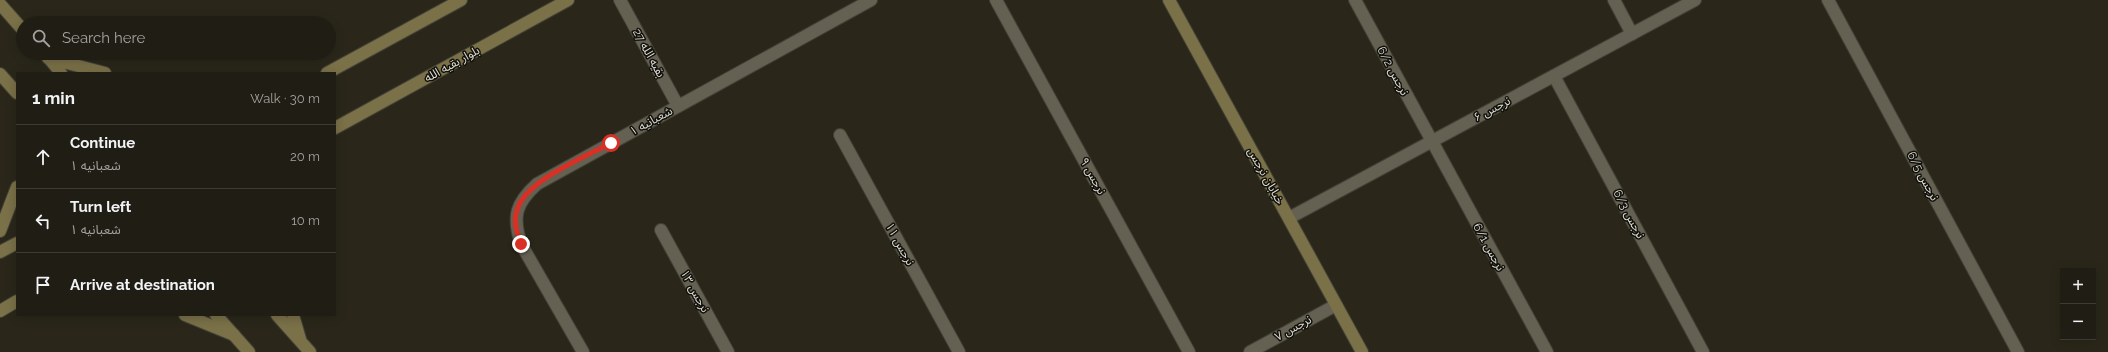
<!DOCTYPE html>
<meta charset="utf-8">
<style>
body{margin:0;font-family:Raleway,"Noto Sans Arabic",sans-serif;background:#28261d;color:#f1f3f6}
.controls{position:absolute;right:12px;bottom:12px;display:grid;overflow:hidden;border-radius:0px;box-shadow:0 2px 10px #0003}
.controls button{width:36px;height:36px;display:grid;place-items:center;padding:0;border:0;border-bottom:1px solid #3d3b34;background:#201d14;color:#f1f3f6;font:20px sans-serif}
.stop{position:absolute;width:12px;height:12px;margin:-9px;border:3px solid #d93025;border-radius:50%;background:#fff}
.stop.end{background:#d93025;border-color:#fff;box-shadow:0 1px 4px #0008}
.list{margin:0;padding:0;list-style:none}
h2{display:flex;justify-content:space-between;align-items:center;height:52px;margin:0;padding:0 16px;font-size:17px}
h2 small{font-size:13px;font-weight:400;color:#a2a2a0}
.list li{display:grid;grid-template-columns:26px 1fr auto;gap:12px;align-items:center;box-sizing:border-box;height:64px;padding:0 16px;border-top:1px solid #3d3b34}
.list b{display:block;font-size:15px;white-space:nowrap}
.list p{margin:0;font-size:13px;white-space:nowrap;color:#a2a2a0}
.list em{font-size:13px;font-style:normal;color:#a2a2a0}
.icon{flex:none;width:22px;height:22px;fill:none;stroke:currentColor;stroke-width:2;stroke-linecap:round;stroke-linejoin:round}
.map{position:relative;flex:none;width:2108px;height:352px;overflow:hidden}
.search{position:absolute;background:#201d14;box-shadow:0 2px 10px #0003;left:16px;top:16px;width:320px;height:44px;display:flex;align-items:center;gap:10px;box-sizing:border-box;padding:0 14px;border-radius:22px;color:#a2a2a0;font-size:15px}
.panel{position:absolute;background:#201d14;box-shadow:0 2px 10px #0003;left:16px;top:72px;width:320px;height:244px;border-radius:0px}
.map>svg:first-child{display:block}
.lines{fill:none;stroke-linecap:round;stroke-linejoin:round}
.street-casing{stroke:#434137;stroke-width:14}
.secondary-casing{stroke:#434137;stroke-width:14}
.street{stroke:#646153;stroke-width:12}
.secondary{stroke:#7a7148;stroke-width:12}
.route{stroke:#d93025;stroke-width:5}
.labels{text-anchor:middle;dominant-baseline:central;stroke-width:3;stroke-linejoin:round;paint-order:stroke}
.street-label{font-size:12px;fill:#dedcd4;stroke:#11100a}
</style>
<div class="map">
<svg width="2108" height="352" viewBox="0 0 2108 352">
<rect width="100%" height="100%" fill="#2a271a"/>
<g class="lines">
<defs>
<g id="street">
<path d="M620,0l58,106"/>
<path d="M996,0l193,352"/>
<path d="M1355,0l192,352"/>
<path d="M1614,0l18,34"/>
<path d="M1828,0l190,352"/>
<path d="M1554,76l149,276"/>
<path d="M840,135l119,217"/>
<path d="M1289,218l406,-218"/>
<path d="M661,230l67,122"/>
<path d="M583,352l-62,-108c-9,-28 -5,-41 16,-60l334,-184"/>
<path d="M1250,352l86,-47"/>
</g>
<g id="secondary">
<path d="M1169,0l193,352"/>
<path d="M0,4l23,26"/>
<path d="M48,57l13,16"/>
<path d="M48,58l57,15"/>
<path d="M327,73l134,-73"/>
<path d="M0,74l17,19"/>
<path d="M335,128l233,-128"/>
<path d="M0,231l17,-44"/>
<path d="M0,252l17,-9"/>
<path d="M0,311l17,-10"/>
<path d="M185,315l49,20"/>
<path d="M216,315l33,37"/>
<path d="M277,315l33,37"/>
<path d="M293,315l7,24"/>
</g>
</defs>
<use href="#street" class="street-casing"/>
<use href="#secondary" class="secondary-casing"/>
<use href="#street" class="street"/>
<use href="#secondary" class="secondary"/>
</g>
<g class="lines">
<path class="route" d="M521,244c-4,-11 -8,-22 -4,-34 8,-29 68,-53 94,-67"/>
</g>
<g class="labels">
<g class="street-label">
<text transform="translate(649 53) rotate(61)">بقیه الله 27</text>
<text transform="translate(452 64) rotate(-29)">بلوار بقیه الله</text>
<text transform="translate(1393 71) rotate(62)">نرجس 6/2</text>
<text transform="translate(1492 109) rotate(-28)">نرجس ۶</text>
<text transform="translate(651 121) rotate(-29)">شعبانیه ۱</text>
<text transform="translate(1093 176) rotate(61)">نرجس ۹</text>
<text transform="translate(1266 176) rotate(61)">خیابان نرجس</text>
<text transform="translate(1923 176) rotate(62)">نرجس 6/5</text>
<text transform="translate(1629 214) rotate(62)">نرجس 6/3</text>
<text transform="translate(900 244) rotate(61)">نرجس ۱۱</text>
<text transform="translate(1489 247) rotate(61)">نرجس 6/1</text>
<text transform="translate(695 291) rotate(61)">نرجس ۱۳</text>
<text transform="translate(1293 328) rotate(-29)">نرجس ۷</text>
</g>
</g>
</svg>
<div class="controls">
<button>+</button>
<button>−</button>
</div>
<div class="stop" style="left:611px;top:143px"></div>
<div class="stop end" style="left:521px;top:244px"></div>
<div class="search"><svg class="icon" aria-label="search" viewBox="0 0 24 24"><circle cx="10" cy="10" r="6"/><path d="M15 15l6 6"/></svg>Search here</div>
<section class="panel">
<h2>1 min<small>Walk · 30 m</small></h2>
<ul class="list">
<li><svg class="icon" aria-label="ahead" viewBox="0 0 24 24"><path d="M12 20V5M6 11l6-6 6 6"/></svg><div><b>Continue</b><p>شعبانیه ۱</p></div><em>20 m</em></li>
<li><svg class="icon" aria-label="left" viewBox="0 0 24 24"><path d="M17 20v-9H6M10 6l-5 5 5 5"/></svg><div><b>Turn left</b><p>شعبانیه ۱</p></div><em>10 m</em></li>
<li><svg class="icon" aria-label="arrive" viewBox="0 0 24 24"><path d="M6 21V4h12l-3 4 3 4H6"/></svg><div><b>Arrive at destination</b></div></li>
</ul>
</section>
</div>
